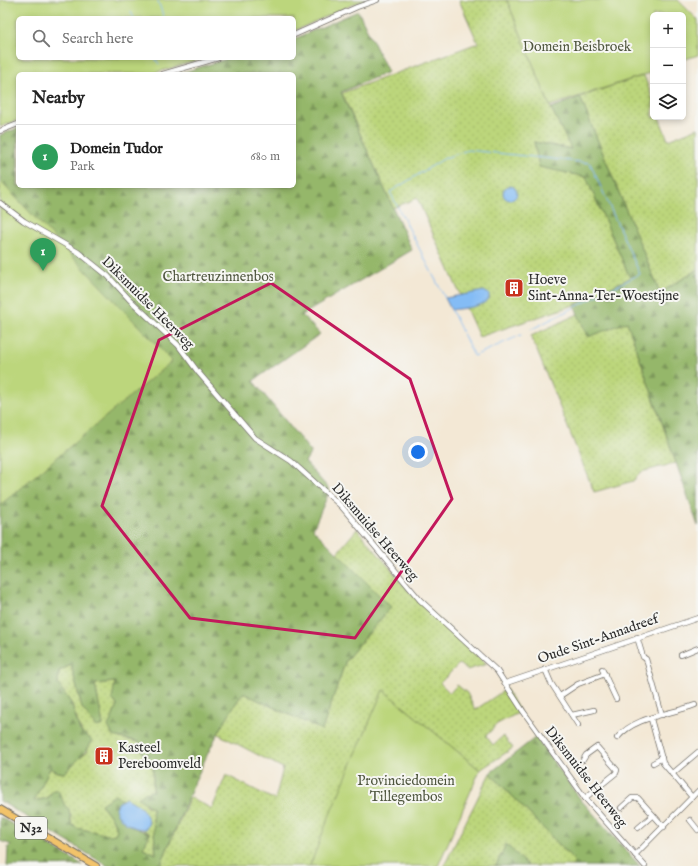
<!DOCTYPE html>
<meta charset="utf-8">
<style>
body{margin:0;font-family:"IM FELL English",serif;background:#f2f2f2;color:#222}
.controls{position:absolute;right:12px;top:12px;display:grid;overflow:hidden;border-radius:6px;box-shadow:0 2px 6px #0003}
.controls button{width:36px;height:36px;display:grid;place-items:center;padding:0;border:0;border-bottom:1px solid #e0e0e0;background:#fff;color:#222;font:20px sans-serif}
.you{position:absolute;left:418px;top:452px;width:14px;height:14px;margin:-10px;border:3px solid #fff;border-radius:50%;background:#1a73e8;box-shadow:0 0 0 6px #1a73e833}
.badge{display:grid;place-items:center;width:26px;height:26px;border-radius:50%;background:#c8321e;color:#fff;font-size:13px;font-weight:700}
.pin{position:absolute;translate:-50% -33px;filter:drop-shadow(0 1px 2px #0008)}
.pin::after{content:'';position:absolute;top:21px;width:14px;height:12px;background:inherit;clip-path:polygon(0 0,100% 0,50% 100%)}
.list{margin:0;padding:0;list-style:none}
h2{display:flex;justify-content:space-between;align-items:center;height:52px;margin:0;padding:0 16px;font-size:17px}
h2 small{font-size:13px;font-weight:400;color:#767676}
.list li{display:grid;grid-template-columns:26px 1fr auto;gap:12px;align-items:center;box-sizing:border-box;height:64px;padding:0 16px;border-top:1px solid #e0e0e0}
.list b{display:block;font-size:15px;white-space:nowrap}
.list p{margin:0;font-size:13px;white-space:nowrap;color:#767676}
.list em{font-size:13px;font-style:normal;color:#767676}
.icon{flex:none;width:22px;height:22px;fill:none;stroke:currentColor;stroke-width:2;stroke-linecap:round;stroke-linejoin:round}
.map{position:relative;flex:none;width:698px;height:866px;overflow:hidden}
.search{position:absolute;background:#fff;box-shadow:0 2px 6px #0003;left:16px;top:16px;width:280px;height:44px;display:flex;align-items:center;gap:10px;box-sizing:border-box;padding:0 14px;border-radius:6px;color:#767676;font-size:15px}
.panel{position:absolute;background:#fff;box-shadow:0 2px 6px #0003;left:16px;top:72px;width:280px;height:116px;border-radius:6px}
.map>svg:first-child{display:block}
.grass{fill:url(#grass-dots);stroke:#748053}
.forest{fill:url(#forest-firs);stroke:#60714b;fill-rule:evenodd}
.park{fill:#bcd67b;stroke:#748053}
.water{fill:#84bcf5;stroke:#587490}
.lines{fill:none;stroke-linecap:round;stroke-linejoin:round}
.stream{stroke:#84bcf5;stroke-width:1}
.minor-casing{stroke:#716d66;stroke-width:6}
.major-casing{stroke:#716d66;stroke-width:8}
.minor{stroke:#fff;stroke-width:4.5}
.major{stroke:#f2c36a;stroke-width:6}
.marked{fill:none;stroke:#c2185b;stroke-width:3;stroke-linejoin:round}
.labels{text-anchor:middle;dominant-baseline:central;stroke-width:4;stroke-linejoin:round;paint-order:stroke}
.shield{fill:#f6f6f2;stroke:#686867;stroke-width:1}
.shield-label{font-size:13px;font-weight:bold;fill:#2b2b2b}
.park-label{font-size:14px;fill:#4f563f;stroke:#f6f6f2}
.poi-label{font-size:14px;fill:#2b2b2b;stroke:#f6f6f2;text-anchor:start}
.street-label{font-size:14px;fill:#2b2b2b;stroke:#f6f6f2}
</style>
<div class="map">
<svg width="698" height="866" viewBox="0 0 698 866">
<defs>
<pattern id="grass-dots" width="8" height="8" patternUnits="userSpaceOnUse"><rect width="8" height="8" fill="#bcd67b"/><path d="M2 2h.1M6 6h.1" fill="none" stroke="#a2b86a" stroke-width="1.8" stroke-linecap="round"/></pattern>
<pattern id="forest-firs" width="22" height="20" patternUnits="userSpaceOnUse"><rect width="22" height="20" fill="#95b76b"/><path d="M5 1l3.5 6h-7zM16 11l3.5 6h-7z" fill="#7a9558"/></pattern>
</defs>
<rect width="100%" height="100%" fill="#f6f6f2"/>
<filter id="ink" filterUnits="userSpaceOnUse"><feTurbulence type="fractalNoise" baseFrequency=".025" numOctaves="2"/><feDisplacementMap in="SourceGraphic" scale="8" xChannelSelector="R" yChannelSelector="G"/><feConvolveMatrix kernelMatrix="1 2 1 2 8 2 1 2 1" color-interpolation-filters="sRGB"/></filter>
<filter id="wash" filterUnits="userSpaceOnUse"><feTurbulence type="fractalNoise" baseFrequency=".012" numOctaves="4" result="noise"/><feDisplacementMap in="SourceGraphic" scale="16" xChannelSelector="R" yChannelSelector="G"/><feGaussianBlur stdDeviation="0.9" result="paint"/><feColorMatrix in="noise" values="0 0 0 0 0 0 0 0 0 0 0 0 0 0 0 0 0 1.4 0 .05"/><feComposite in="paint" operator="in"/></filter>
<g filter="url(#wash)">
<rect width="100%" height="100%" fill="#f3e8d5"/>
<g class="grass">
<path d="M459,0h48l43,106 22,43 -38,-7 5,24 47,11 44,101 -56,27 -95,32 -62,-139 -24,10 -51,-115 136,-50z"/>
<path d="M644,75l9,25v17h6l9,23 30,-12v141l-38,24 -80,-196z"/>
<path d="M578,314l10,22 39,-14 49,141 -35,9 -8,9 -39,11 -63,-156z"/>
<path d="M357,529l54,64 76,71 -20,6 -8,-6 -19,19 10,10 7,-8 10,8 8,17 31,-21 14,23 -23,12 -11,12 7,9 10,-9 10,12 -33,22 -97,-80 -73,176h-148v-5l28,-64 22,12 14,-34 49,25 8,-32 -65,-34 12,-23 13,-18 79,37 24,-70 45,-53 -54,-54z"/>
<path d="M71,665l11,43 14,19 7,-2 -8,-41 21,-2 -2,4 3,19 -4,11 6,22 20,4 4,12 10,12v26l-8,1v12l7,3 4,46 -13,-6 6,-15 -6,-3 -24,-28 -18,2 11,14 5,12 -2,4 -5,2 -34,-8 -5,-5v-8l-4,-7 -18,-14 -1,4 -15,3 17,-33 8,4 7,1 11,-13 12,-9 -17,-48 -13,-19 1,-13z"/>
<path d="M490,773l85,88 -3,5h-44l-22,-22 -10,22h-52z"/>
</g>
<g class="forest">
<path d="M358,11l30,61 -47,20 71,158 -110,65 18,19 -67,47 58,71 -6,10 25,28 -17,39 78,78 -45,53 -24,70 -79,-37c-36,50 -57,112 -81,168v5h-54l-108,-65v-666l18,-7v58h276v-112h-117l53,-16h64v-19zM71,665l11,43 14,19 7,-2 -8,-41 20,-2 -3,17 5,6 -4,11 -5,10 5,10 26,6 4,12 10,12v25l-8,2 -7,5 14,10 4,46 -13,-6 7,-14 -20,-8 -13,-21 6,-5 -8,-5 -14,9 11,14 5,12 -2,4 -5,1 -34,-7 -5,-5 -2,-14 -4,-3 -7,-16h-5l-5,8 -14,3 16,-33 8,4 7,1c9,-11 22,-19 27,-33l-12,-9 -9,-28 -13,-19 1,-13z"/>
<path d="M580,97l80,196 38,-24v257l-71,-204 -39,15 -14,-32 56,-27 -44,-101 -47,-10 -5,-25 37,7 -20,-41z"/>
<path d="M536,737l45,63 59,66h-68l3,-5 -85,-88z"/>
<path d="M0,817l83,48 -76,1 1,-19 4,-2 -12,-4z"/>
<path d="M506,844l22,22h-32z"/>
</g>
<g class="park">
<path d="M0,0h368l-14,4 -60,27v-13h-276v40h187l-54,16h-133v46l-18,7z"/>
<path d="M507,0h171l20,20v35l-15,5v-45h-30v57l-103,34z"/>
<path d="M0,181l172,180 -172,144z"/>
<path d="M383,690l97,80 -42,96h-128l18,-47z"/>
</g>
<g class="water">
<circle cx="510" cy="193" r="7"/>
<path d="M484,291l5,3v5c-8,9 -26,9 -38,11l-6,-12z"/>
<path d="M126,798c12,6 19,11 23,24l-3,7c-13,1 -27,-8 -31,-20l4,-7z"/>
</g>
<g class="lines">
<g class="stream">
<path d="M158,1l6,17"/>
<path d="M131,12l3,6"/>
<path d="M155,58l4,6"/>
<path d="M445,298l-55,-106 55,-34 23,-8 122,13 50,111 -110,56"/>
<path d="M451,309l23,47 47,-21"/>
</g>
</g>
</g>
<g filter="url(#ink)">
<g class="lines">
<defs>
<g id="minor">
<path d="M294,35l63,-28 20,-7"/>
<path d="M163,74l55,-16"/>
<path d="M0,131l18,-7"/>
<path d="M0,203l24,18 54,31 30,24 21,23 49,46 20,27 57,66 36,23 51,46 78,93 77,71 26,40 62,87 60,68"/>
<path d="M637,637l6,20 3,2 16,56"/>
<path d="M681,655l17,-7"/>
<path d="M545,669l6,14 27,42"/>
<path d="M602,669l14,30"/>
<path d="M506,683l192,-65"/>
<path d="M560,696l18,-12 27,-10"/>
<path d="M572,715l22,-5"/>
<path d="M651,719l12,44 29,34"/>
<path d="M617,738c18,-22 52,-23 78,-33"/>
<path d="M583,760l3,-5 11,-8 20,23 -1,3 -31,25"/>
<path d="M653,763l9,-5"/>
<path d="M672,774l26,-22"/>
<path d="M621,808l11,-10h6l26,29"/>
<path d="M690,820l8,10"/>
<path d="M638,828l15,-13"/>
<path d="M635,855l63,-64"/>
</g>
<path id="major" d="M0,809l96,57"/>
</defs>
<use href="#minor" class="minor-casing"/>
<use href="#major" class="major-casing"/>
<use href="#minor" class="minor"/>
<use href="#major" class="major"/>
</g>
</g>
<path class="marked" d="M271,283l139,96 42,120 -97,139 -165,-20 -88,-112 57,-166z"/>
<defs>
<symbol id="building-square" viewBox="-11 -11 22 22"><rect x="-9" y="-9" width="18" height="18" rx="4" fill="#c8321e" stroke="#f6f6f2"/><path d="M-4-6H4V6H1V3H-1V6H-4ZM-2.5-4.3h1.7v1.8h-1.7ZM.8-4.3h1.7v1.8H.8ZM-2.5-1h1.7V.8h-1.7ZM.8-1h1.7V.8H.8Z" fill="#fff"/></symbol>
</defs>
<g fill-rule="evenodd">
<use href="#building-square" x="503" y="277" width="22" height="22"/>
<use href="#building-square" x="93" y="745" width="22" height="22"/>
</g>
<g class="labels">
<rect class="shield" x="15" y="817" width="32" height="22" rx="3"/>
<g class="shield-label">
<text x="31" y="828">N32</text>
</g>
<g class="park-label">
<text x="577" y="47">Domein Beisbroek</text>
<text x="218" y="277">Chartreuzinnenbos</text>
<text x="406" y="781">Provinciedomein<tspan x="406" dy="16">Tillegembos</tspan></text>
</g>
<g class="poi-label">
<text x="528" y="280">Hoeve<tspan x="528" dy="16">Sint-Anna-Ter-Woestijne</tspan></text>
<text x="118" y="748">Kasteel<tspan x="118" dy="16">Pereboomveld</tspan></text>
</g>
<g class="street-label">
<text transform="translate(148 303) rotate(45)">Diksmuidse Heerweg</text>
<text transform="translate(375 532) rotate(49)">Diksmuidse Heerweg</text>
<text transform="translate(598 639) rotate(-19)">Oude Sint-Annadreef</text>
<text transform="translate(586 777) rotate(52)">Diksmuidse Heerweg</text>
</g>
</g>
</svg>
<div class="controls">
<button>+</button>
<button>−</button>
<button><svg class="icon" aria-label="layers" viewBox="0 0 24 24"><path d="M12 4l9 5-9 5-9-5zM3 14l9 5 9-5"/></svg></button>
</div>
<div class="you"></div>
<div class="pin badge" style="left:43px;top:271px;background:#2e9e5b">1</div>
<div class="search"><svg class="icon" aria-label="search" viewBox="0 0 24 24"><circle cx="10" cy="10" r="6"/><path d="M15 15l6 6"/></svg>Search here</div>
<section class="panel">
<h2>Nearby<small></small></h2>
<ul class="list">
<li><span class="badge" style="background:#2e9e5b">1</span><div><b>Domein Tudor</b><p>Park</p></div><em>680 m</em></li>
</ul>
</section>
</div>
